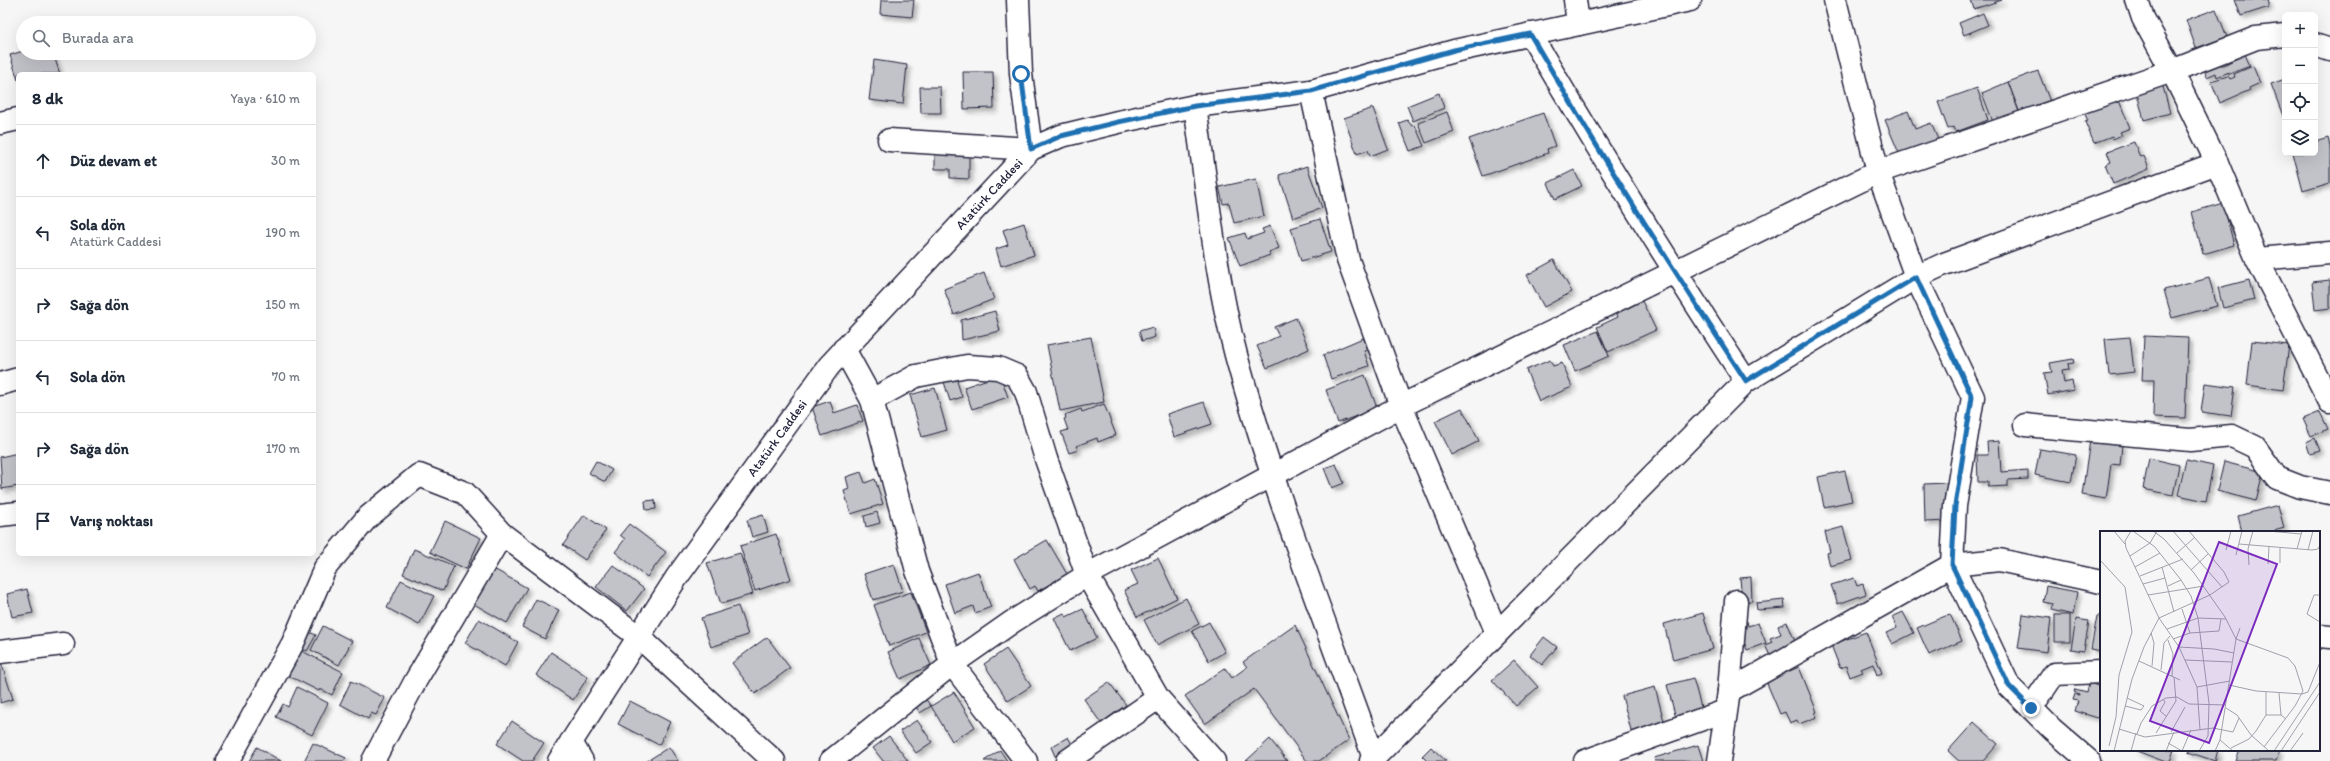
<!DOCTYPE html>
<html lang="tr">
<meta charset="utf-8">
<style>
body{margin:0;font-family:Itim,sans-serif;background:#f6f6f7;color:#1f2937}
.controls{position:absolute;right:12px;top:12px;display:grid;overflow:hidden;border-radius:6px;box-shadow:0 4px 16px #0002}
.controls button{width:36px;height:36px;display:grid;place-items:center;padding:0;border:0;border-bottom:1px solid #e0e1e3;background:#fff;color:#1f2937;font:20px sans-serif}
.stop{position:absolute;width:12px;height:12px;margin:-9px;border:3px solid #1f6fb2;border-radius:50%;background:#fff}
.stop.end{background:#1f6fb2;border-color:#fff;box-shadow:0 1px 4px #0008}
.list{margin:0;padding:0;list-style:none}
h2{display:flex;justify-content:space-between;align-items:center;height:52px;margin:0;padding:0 16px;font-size:17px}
h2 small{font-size:13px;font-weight:400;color:#747a83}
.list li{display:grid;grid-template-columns:26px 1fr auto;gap:12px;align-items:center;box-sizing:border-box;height:72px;padding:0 16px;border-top:1px solid #e0e1e3}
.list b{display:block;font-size:15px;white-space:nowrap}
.list p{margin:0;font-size:13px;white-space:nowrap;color:#747a83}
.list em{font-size:13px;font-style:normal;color:#747a83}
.icon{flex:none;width:22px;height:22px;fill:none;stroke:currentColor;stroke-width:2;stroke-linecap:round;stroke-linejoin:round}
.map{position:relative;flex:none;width:2330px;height:761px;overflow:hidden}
.search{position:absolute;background:#fff;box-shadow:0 4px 16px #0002;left:16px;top:16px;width:300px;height:44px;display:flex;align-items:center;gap:10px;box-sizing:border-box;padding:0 14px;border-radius:22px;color:#747a83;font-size:15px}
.panel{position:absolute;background:#fff;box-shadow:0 4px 16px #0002;left:16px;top:72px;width:300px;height:484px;border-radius:6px}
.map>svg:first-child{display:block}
.building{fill:#c2c2c9;stroke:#22223b;filter:url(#shadow)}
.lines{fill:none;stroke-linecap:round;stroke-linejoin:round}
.minor-casing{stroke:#22223b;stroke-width:25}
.minor{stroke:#fff;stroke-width:22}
.route{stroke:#1f6fb2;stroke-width:5}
.labels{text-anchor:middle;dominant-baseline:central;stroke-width:3;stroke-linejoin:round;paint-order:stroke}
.street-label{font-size:13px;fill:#22223b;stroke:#fff}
.inset-road{fill:none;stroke:#a1a1ac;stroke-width:1}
.view{fill:#7b2cbf;fill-opacity:0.15;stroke:#7b2cbf;stroke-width:2}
.inset-edge{fill:none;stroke:#22223b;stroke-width:2}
</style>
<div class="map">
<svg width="2330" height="761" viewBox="0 0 2330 761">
<defs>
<filter id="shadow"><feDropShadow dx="3.5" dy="3.5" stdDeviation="2" flood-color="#0004"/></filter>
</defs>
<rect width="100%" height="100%" fill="#f6f6f7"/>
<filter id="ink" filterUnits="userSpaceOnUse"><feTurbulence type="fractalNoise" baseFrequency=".025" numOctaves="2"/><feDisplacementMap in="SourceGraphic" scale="8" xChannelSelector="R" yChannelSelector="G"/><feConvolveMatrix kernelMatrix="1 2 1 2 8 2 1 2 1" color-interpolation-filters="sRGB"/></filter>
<g filter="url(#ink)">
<g class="building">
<path d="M881,0h33l-2,17 -32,-3z"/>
<path d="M1971,0h31l-28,9z"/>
<path d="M2235,0h32l2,7 -28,9z"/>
<path d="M2216,9l11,28 -31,11 -10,-28z"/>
<path d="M1983,13l5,12 -24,10 -5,-12z"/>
<path d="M23,51v2h30l7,21h-42v6l-8,-25z"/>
<path d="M2245,54l5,12 -21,8v-2l-12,5 -1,-4 -9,4 -5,-13 16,-6 2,7h4z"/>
<path d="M874,60l33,5 -4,39 -34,-4z"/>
<path d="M2253,66l7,17 -11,5 1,2 -30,13 -9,-22 17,-5 2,3 5,-2 -1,-3z"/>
<path d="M2038,71l13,33 -30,12 -13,-34z"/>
<path d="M963,72h30l1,36 -30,1z"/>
<path d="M2285,79v36l-2,1 -12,-32z"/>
<path d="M2008,82l11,30 -26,10 -11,-29z"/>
<path d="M2162,83l8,30 -26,7 -8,-30z"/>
<path d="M920,87h20l1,26h-20z"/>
<path d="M1977,88l11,32 -32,12 -2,-5 -6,2 -10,-27z"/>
<path d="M1439,93l5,15 -31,13 -6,-15z"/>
<path d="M2118,98l12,30 -10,4 2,3 -9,4 -1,-3 -18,7 -9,-21 3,-1 -4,-9z"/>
<path d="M1373,108l15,41 -18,7 -2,-6 -11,4 -13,-36z"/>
<path d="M1908,111l7,18 16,-6 8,19 -38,16 -16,-38z"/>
<path d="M1447,112l7,20 -28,11 -8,-20z"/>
<path d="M1543,113l12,33 -8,3 1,4 -65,23 -14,-37z"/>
<path d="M1407,120l5,6 3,-1 9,21 -14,5 -11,-28z"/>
<path d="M2328,138l2,9v36l-27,8 -10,-38h22v-11z"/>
<path d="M2134,142l6,15 4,-1 5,13 -36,15 -8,-19 6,-3 -4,-10z"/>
<path d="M935,151h34v28l-19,-1v-9h-15z"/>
<path d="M1307,166l15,42 -29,10 -14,-43z"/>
<path d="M1574,170l8,16 -27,13 -7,-16z"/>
<path d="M1256,179l8,37 -30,7 -5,-20 -6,1 -4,-17z"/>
<path d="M2223,203l11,42 -31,9 -11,-42z"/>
<path d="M1320,219l11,33 -30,9 -10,-33z"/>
<path d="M1024,223l10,32 -33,11 -5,-17 12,-4 -5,-15z"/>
<path d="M1270,226l9,22 -10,4 1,3 -30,11 -11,-28 16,-5 2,6 17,-6 -2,-4z"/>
<path d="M1554,260l18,32 -28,15 -17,-32z"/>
<path d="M984,273l10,26 -40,16 -10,-26z"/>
<path d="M2209,278l8,28 -45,12 -8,-28z"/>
<path d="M2249,280l5,20 -31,8 -5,-20z"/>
<path d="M2330,280v28l-15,2 -3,-28z"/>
<path d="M1642,301l14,29 -48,22 -11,-25 21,-10 -4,-9 9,-5 3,6z"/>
<path d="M995,311l5,20 -38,9 -1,-20z"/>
<path d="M1296,318l13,31 -42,19 -10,-22 22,-10 -5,-9z"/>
<path d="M1153,327l2,10 -13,4 -3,-10z"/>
<path d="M1598,331l11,25 -34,15 -11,-26z"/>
<path d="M2144,336l44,2 -3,80 -32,-1 1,-37h-12z"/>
<path d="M1091,337l13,65 -44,9 -13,-66z"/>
<path d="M2130,337l4,35 -25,3 -4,-36z"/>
<path d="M1363,338l5,12 -4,1 5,15 -38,13 -8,-24z"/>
<path d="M2252,341l37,4 -6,45 -36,-5z"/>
<path d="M2073,359l1,4 -6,1 1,5 -7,1 2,13 8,-2 2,9 -26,5 -4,-22 8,-1 -2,-9z"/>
<path d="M1550,360l3,6 9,-3 10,24 -33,14 -13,-31z"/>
<path d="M1000,375l8,22 -36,12 -8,-22z"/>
<path d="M1365,375l12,33 -39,15 -12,-33z"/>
<path d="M956,378l6,19 -12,4 -6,-19z"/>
<path d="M2205,383l30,4 -4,29 -30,-4z"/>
<path d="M935,388l12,42 -25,7 -12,-42z"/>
<path d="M830,401l4,12 23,-8 6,16 -41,15 -10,-29z"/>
<path d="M1204,402l8,22 -38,13 -7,-23z"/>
<path d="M1104,404l12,31 -18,7 -1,-4 -21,8 2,4 -9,3 -8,-21 7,-2 -4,-11 2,-1 -1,-3 16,-6 1,3z"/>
<path d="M1462,408l17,33 -27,14 -17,-34z"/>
<path d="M2320,412l8,17 -17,7 -8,-17z"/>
<path d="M2315,438l5,13 -10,3 -4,-12z"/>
<path d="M2090,440l32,5 -2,20 -9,-1 -5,35 -24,-4z"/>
<path d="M1999,441l2,31 27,-2v9l-20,1v6l-20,1v-5h-10l-1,-27h11l-1,-13z"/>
<path d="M2040,449l36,6 -5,27 -36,-7z"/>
<path d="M18,453v33l-16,3 -2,-32z"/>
<path d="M2149,458l30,7 -6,30 -30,-6z"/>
<path d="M2186,460l27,6 -7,35 -28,-6z"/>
<path d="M596,461l16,9 -7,12 -16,-9z"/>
<path d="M2224,462l39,10 -7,29 -39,-10z"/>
<path d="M1336,464l8,19 -12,5 -8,-20z"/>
<path d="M1845,471l7,30 -28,6 -6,-30z"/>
<path d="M861,472l4,11 10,-4 8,25 -32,10 -7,-23 5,-2 -3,-12z"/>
<path d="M1947,483l1,38 -23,1 -1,-38z"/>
<path d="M655,500l1,9 -10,1 -1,-9z"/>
<path d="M2278,505l6,23 -13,4h-29l-4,-16z"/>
<path d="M877,512l3,11 -14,4 -2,-11z"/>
<path d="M584,515l22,15 -21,30 -22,-15z"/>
<path d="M763,515l5,17 -16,5 -5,-17z"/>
<path d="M445,521l36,17 -15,31 -36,-17z"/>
<path d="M629,524l37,28 -19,25 -32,-25 10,-13 -5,-4z"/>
<path d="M1843,527l9,33 -22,6 -3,-13 3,-1 -5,-20z"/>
<path d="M776,534l15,45 -36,12 -15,-45z"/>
<path d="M1047,540l20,34 -29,17 -3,-5 -5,3 -16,-30z"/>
<path d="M414,549l40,17 -11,25 -40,-17z"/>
<path d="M740,553l13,41 -32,10 -14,-41z"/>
<path d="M1158,558l19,40 -40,19 -13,-27 14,-6 -7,-14z"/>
<path d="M894,564l9,27 -30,9 -9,-26z"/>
<path d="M613,565l31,24 -17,22 -31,-24z"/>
<path d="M494,569l33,19 -20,35 -33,-19z"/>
<path d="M978,572l13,35 -16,6 -2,-7 -18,7 -10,-29z"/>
<path d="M1751,577l1,24 -10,1 -2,-24z"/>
<path d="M1854,578l3,8 6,-2 3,10 -28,10 -7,-19z"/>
<path d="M401,580l33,16 -15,29 -32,-17z"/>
<path d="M2046,586l31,6 -4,23 -22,-5 1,-6 -9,-2z"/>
<path d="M27,589l6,24 -21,4 -5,-23z"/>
<path d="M911,592l15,40 -37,14 -15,-41z"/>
<path d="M1186,598l13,26 -42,21 -13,-25z"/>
<path d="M536,599l23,11 -14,29 -23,-12z"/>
<path d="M1784,600l1,8 -28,2 -1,-7z"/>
<path d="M738,606l10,29 -37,12 -10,-29z"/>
<path d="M1083,609l14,29 -27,13 -16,-33 10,-5 2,4z"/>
<path d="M1903,612l11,21 -22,11 -6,-11 11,-5 -5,-11z"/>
<path d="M1703,613l10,36 -40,11 -9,-36z"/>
<path d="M1950,614l12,27 -33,14 -12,-27z"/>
<path d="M2023,614l28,4 -4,34 -29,-4z"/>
<rect x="2055" y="615" width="15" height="27"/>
<path d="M2097,616h4v35l-10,-2z"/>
<path d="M479,619l39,23 -13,24 -40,-23z"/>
<path d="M2076,619l13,2 -5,30 -13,-2z"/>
<path d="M1747,621l1,5 10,-3 8,20 -19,7 -9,-25z"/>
<path d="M1209,622l16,30 -16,9 -17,-30z"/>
<path d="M1787,622l10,24 -26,12 -6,-13 7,-3 -2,-4 11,-4 -3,-8z"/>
<path d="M1295,625l54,115 -30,21h-12l-53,-72 -49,35 -20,-28 40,-28 7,10 15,-11 -4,-5z"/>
<path d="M323,626l29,15 -13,24 -28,-15z"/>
<path d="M307,631l9,4 -9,16 -9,-5z"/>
<path d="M1866,632l16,41 -5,2 -4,-11 -12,5 2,3 -13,5 -4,-11 -6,2 -9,-23z"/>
<path d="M767,637l23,31 -35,26 -23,-31z"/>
<path d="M1544,637l13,10 -15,18 -12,-10z"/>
<path d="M919,638l12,27 -31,14 -12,-27z"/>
<path d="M298,649l45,23 -11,23 -12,-6 -1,2 -34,-17z"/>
<path d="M1006,649l25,37 -23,15 -24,-37z"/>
<path d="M551,652l37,25 -15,23 -37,-25z"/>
<path d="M1514,660l24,27 -22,19 -24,-26z"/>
<path d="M1,662l12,37 -13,4v-40z"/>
<path d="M1799,667l18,45 -2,1 2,4 -18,7 -2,-4 -7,3 -5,-11 -5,2 -14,-33z"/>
<path d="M1693,678l9,33 -26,7 -9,-33z"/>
<path d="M351,681l34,17 -9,17 -5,-2 -3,6 -28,-15z"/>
<path d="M1109,682l17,23 -25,18 -17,-24z"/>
<path d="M2089,683l12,4v32l-26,-8 3,-10 -5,-1 2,-6 5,1v-1l-6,-2 1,-3 12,3z"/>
<path d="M297,687l31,16 -16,32 -36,-18 7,-13 5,3z"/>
<path d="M1655,687l10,38 -33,9 -10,-38z"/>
<path d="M954,692l21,35 -23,14 -21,-35z"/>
<path d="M924,697l7,9 -11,7 -6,-9z"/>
<path d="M630,701l40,21 -11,23 -41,-21z"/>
<path d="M917,720l15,22 -16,11 -16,-22z"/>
<path d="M512,721l32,22 -12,18h-9l-26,-17z"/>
<path d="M1974,722l24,22 -15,17h-24l-11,-10z"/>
<path d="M889,736l19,25h-25l-10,-13z"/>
<path d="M1068,737l6,11 -18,10 -5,-11z"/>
<path d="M1270,739l17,22h-41z"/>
<path d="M313,743l33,15 -2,3h-40z"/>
<path d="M1698,745l5,16h-48l-1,-3z"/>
<path d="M257,747l24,14h-32z"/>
<path d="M669,747l9,14h-31z"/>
<path d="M1431,747l15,14h-19l-5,-5z"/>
<path d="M1000,750l7,11h-23z"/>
<path d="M2134,750h40l-4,11h-7z"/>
<path d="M2189,750h29l-3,11 -27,-9z"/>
<path d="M2240,750h39l-3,11h-40z"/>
</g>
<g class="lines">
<defs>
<g id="minor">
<path d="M1575,0l3,24"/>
<path d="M1835,0l43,172 38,105 57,120 -18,109 -3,59 57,121 43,43 37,32"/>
<path d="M2137,0l6,18 29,53 45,92 40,96 73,143"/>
<path d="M1530,34c69,118 141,233 216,347"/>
<path d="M2315,45l15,5"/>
<path d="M1311,91l37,169 53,146 96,227"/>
<path d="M1195,106c12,81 20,170 41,249 37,136 90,269 138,403"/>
<path d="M0,123l18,-4"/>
<path d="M889,140l142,9 -10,-75 -3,-74"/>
<path d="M2257,259l73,-6"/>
<path d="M844,349l28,51 45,171 35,93 74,97"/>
<path d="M0,384l18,-5"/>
<path d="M872,400l44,-24 51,-10 31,2 19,8 9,16 20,67 41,116 71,123 56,63"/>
<path d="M2025,425l165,15 42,-4 23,11 22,31 23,9 30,6"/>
<path d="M0,515l18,-2"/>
<path d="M2319,636l11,1"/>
<path d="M0,652l63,-8"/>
<path d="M1729,691l223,-126 47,-5 102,22"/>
<path d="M2031,708l23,-34 47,-2"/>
<path d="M571,742l11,19"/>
<path d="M228,761l65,-118 32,-75 42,-50 52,-43 46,18 37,41 137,103 135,124"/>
<path d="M373,761l43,-81 86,-146"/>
<path d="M559,761l118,-184 152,-211 202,-217 30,-13 57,-14 77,-16 116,-15 143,-40 236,-51"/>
<path d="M831,761l121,-97 60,-42 75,-47 314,-169 477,-234 294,-101 84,-33 29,-3"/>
<path d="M1067,761l91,-63"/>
<path d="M1371,761l375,-380 170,-104 28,-13 273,-101"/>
<path d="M1585,761l140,-50"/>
<path d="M1719,761l10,-70 7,-90"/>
</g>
</defs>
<use href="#minor" class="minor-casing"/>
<use href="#minor" class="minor"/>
</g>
</g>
<g class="lines" filter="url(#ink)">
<path class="route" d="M1021,74l10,75 30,-13 57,-14 77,-16 116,-15 143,-41 76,-16c69,118 141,233 216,347l170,-104 56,120 -17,109 -3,59 57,121 22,22"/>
</g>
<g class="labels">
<g class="street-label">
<text transform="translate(989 194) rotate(-47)">Atatürk Caddesi</text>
<text transform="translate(777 438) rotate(-54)">Atatürk Caddesi</text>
</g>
</g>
<g transform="translate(2100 531)">
<rect width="220" height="220" fill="#f6f6f7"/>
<path class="inset-road" d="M14,0l11,13M31,0l-6,10 1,7 33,70 20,29 18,40 3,43M33,0l22,16 26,33 10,16 7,22 11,85 -1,33 -9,15M53,0l11,8 30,34 31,44 11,22 -16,101 13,11M73,0l49,56M168,0l33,3M139,13l73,6 6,-1 2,-4M197,18l5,-18M126,19l5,-19M208,19l5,-19M77,22l18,-16M136,24l6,-24M30,25l20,-13 7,-12M0,29l25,27 7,45 -13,43 -3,42 -7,29M180,32v-15M168,33l1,-17M149,34l-1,-16 5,-18M35,36l25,-14M62,36l12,45M91,39l17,-16M40,45l43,-17M43,53l22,-6M68,55l13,-6M48,64l56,-9M220,64h-6l-7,19 13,8M82,78l8,24M140,97l-4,11 52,19 7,8 8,25 -8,15 -31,41M67,98l31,-11 28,1M51,102l3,10 -2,23M73,108l17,-6 29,-2 2,-12M68,109l5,14 -1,22M79,116l35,2 20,4M85,129l47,2M39,130l41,19M61,139l3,-27 6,-7M129,154l27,6 46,3 6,-2 12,-30M97,156l33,-6M179,162l2,22M63,168l2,3 -5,9 6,5M25,175l16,4 3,-4 -17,-8M126,177l11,7 14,20 18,16M166,184h15l5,4M19,198l26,8 68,-9 20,4 6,-14M71,201l14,-25M56,202l20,-32 -2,-24M37,203l4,-11 11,-17 14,-8 11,-1 12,7 37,1M68,212l14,8M131,217l18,-9 7,-8 10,-16v-23M14,220l18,-72 12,-32 15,-29 51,-23 19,-13 -5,-10 -35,-41M31,220l5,-18M66,220l8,-19M82,220l9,-21M115,220l5,-11M174,220l46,-69M181,220l39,-59M190,220l13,-18"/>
<path class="view" d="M119,11l58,22 -68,179 -59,-22z"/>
<rect width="220" height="220" class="inset-edge"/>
</g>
</svg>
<div class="controls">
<button>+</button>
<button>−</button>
<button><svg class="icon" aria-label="locate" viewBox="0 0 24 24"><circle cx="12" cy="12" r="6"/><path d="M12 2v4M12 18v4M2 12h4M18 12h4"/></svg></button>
<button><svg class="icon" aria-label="layers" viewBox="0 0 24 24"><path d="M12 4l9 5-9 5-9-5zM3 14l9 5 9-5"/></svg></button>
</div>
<div class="stop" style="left:1021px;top:74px"></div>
<div class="stop end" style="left:2031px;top:708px"></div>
<div class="search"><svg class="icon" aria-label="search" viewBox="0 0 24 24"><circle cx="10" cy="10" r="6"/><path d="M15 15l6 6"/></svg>Burada ara</div>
<section class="panel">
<h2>8 dk<small>Yaya · 610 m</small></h2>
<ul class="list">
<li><svg class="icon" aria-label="ahead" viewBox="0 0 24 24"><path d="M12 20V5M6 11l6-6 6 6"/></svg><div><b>Düz devam et</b></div><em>30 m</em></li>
<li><svg class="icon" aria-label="left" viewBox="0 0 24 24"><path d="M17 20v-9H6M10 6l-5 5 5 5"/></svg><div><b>Sola dön</b><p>Atatürk Caddesi</p></div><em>190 m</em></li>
<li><svg class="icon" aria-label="right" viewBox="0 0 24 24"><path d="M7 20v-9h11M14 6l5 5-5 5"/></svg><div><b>Sağa dön</b></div><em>150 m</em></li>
<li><svg class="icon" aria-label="left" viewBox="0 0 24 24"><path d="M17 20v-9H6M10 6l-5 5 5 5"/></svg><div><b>Sola dön</b></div><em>70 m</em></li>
<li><svg class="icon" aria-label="right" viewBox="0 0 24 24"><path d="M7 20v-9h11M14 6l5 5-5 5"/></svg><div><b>Sağa dön</b></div><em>170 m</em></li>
<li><svg class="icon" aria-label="arrive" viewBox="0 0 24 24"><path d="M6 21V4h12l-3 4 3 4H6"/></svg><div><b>Varış noktası</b></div></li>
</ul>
</section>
</div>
